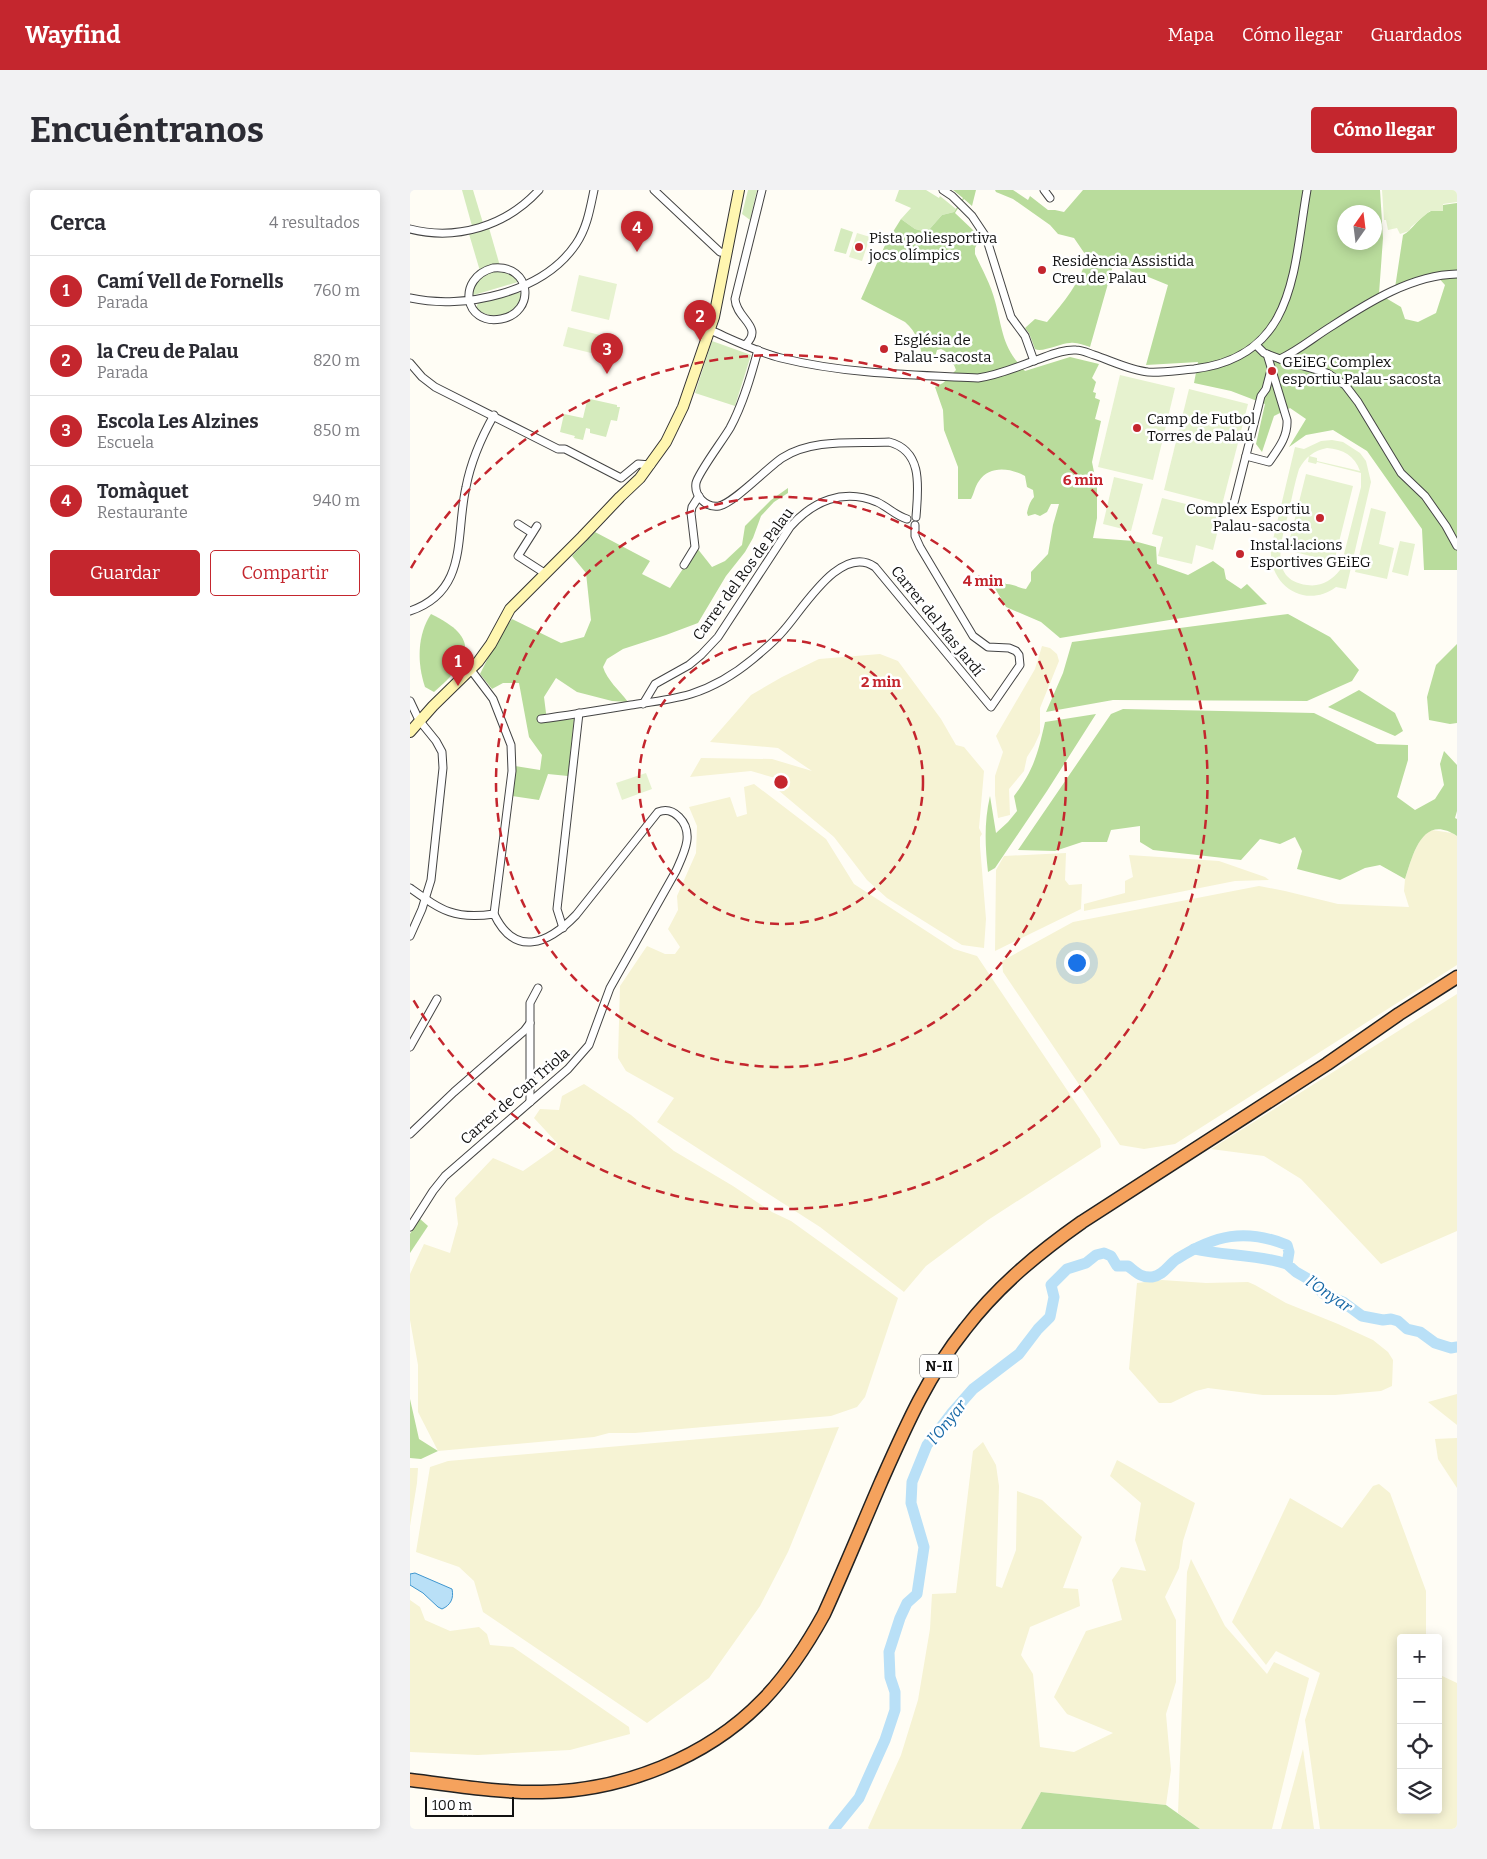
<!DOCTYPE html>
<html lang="es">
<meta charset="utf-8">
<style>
body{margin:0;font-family:Bitter,serif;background:#f2f2f3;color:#2b2b33}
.controls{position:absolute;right:15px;bottom:15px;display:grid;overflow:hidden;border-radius:5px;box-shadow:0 2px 12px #0003}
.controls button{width:45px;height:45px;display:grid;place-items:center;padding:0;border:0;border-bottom:1px solid #e1e1e2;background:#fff;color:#2b2b33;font:25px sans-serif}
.compass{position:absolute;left:927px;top:15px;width:45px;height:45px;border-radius:50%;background:#fff;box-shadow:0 2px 12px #0003;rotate:14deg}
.scale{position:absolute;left:15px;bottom:12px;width:89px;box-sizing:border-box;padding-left:5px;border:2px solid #111;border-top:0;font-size:14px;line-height:18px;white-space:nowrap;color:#111;-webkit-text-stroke:4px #fff;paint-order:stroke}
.you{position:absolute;left:666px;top:772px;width:18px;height:18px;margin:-12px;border:4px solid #fff;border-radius:50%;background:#1a73e8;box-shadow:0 0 0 8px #1a73e833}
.badge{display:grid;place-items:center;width:32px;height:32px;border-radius:50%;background:#c4262e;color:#fff;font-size:16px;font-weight:700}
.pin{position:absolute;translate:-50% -41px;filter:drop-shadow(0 1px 2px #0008)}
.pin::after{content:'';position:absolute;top:26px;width:18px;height:15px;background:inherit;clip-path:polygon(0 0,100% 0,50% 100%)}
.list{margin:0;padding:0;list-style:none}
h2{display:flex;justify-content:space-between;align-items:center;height:65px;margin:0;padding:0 20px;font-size:21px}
h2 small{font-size:16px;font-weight:400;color:#7c7c81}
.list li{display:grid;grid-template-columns:32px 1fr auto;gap:15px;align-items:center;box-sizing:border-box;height:70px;padding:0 20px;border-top:1px solid #e1e1e2}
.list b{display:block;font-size:19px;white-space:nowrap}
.list p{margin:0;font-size:16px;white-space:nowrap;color:#7c7c81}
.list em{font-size:16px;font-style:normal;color:#7c7c81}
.actions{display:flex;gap:10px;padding:15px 20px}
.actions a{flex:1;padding:11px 0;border:1px solid #c4262e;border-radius:5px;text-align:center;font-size:18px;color:#c4262e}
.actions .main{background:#c4262e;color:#fff}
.icon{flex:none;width:28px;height:28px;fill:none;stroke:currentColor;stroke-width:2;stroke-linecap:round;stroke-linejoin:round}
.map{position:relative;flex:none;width:1047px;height:1639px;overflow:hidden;border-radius:5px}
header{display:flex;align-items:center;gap:30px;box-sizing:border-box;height:70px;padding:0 25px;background:#c4262e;color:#fff}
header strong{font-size:24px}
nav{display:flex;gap:28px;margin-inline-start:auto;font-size:18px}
.intro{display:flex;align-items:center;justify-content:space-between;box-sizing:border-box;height:120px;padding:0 30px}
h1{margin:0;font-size:35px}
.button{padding:12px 22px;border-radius:5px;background:#c4262e;color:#fff;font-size:18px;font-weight:700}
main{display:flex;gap:30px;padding:0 30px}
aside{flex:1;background:#fff;border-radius:5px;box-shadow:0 2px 12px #0003}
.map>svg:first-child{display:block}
.farmland{fill:#f6f3d4}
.green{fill:#d5ebbd}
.forest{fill:#b9dc9c;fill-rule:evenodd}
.pitch{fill:#e6f2cf;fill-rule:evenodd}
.water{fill:#b9e0f7;stroke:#3f96cf}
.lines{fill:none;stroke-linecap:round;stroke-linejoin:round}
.river{stroke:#b9e0f7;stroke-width:11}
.street-casing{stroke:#444;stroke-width:9}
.secondary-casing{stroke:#333;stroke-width:12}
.highway-casing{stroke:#222;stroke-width:15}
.street{stroke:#fff;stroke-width:7}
.secondary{stroke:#fff6b0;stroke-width:10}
.highway{stroke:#f5a25d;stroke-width:12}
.ring{fill:none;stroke:#c4262e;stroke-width:2.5;stroke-dasharray:9 6}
.poi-dot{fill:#c4262e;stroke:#fff;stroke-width:2}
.labels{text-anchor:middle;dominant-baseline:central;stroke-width:5;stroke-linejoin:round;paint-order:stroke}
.shield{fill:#fff;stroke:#585858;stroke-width:1}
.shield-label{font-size:14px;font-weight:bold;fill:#111}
.poi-label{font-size:15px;fill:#111;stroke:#fff;text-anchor:start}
.street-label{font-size:15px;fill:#111;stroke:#fff}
.water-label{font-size:16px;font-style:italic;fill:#1768a6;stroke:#fff}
.centre{fill:#c4262e;stroke:#fff;stroke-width:2.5}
.ring-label{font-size:15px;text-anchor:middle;font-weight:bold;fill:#c4262e;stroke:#fff;stroke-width:5;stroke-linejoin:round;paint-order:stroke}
</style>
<header>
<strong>Wayfind</strong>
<nav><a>Mapa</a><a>Cómo llegar</a><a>Guardados</a></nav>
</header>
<div class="intro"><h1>Encuéntranos</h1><a class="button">Cómo llegar</a></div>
<main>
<aside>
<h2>Cerca<small>4 resultados</small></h2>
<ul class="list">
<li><span class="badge">1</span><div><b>Camí Vell de Fornells</b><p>Parada</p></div><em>760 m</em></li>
<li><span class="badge">2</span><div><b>la Creu de Palau</b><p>Parada</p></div><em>820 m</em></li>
<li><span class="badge">3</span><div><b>Escola Les Alzines</b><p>Escuela</p></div><em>850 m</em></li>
<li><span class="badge">4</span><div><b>Tomàquet</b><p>Restaurante</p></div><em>940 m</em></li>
</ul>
<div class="actions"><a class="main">Guardar</a><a>Compartir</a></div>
</aside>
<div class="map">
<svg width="1047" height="1639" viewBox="0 0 1047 1639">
<rect width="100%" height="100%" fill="#fffdf5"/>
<g class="farmland">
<path d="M632,456l8,2 7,6 2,7 -19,47v25l-6,13 -7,11 -3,14 -15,18 1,26 -12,3 -3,-23v-19l8,-24 -7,-16 39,-67z"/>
<path d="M470,464l18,7 43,58 15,26 8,2 20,24 -5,57 3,6 -2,3v9l6,73 -2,29 -22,-3 -75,-47 -20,-18 -33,-43 -56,-47 -3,-12 -24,-7 -61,6 11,-19 71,1 40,12 -34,-23 -68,-6 41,-47 31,-18 37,-18z"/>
<path d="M344,594l72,55 28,45 100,65 23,7 123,183 1,8 -113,73 -62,46 -22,26 -84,-65 -163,-105 17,-24 -48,-27 -8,-13 2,-72 27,-40 18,8h10l5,-7 -12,-18 10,-19 -1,-14 19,-43 1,-27 -8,-19 41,-10 7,20 10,-3 -3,-27z"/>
<path d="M1022,640l20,3 5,3v129l-282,179 -31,5 -24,-4 -117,-173 -1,-11 71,-39 186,-36 26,5 53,13 71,3 -5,-16 1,-12 7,-22 6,-13 7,-11z"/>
<path d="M656,663l-1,27 4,5 13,-1 -1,25 -86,42 1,-81 8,-14z"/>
<path d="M719,665l90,6 46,16 4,3 -34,1 -151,30v-7l41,-11v-12l8,-4z"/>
<path d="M1047,804v237l-76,33 -80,-85 -37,-23 -53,-7z"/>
<path d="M174,894l47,31 43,36 59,35 39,26 19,9 107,77 -33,99 -8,10 -26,9 -196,17h-26l-15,4 -156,14 -20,-39v-47l-8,-45v-46l14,-30 26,9 8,-29 -3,-26 38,-40 30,13 30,-21 5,-6 -24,-26 6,-9 19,1 3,-14z"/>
<path d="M752,1090l44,3 42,-1 7,3 31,18 52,21 35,16 15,12 5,8 -1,26 -11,5 -46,4h-72l-55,-7 -12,3 -25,12h-12l-30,-34 8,-86z"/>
<path d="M1047,1204v31l-29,-23z"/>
<path d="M429,1237l-51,125 -28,54 -51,72 -62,45 -164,-111 -9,-31 -15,-14 -43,-15 14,-85 18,-6z"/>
<path d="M1047,1248v50l-19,-29 -3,-20z"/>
<path d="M573,1252l13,23 3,21 -3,100 6,2 14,-38 1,-59 25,9 40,37 -19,51 15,1 2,17 -50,21 -9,28 12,19 7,73 34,5 39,-19 -46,-19 -13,-17 32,-66 36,-11 -10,-40 9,-13 25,4 -11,-31 6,-37 -31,-27 7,-16 78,43 -12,38 -4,27 -14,29 11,23v62l-10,32 5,56 -5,35 -125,-13 -20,37h-152l-1,-1 33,-73 17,-55 12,-71 2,-35 24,-1 17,-142z"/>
<path d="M0,1278h8l-1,15 -7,43z"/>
<path d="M969,1294l11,9 36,98v47h-25v172h37v-136l19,9v146h-137l-15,-109 15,-47 -44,-22 -10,14 -34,-43 58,-124 52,30 31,-42z"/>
<path d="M781,1369l34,67 42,48 7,-12 35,16 -37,151h-72l-22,-16 9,-241z"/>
<path d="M0,1410l10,7 5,13 25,11 29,-4 8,7 3,11 23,2 116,80 1,7 -60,16 -92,5 -68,-3z"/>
<path d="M893,1559l11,80h-33z"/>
</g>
<g class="green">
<path d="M52,0h11l10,33 -11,3z"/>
<path d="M338,0h9l-7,30 -8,-6z"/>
<path d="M489,0h27l13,8 1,-2 16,13 -2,3 -12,3 -15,17 -12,-3 -14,-10 10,-11 -16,-7z"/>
<path d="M79,38l11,38 -20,5 -11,-37z"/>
<path d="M431,38l12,4 -7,22 -12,-3z"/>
<path d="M90,80l11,3 7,7v2l-44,13 -2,-1c0,-14 16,-23 28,-24z"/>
<path d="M108,102l4,2c-2,23 -31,28 -46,14l2,-5z"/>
<path d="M302,151l39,14 -16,51 -40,-13z"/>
<path d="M180,209l27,6v2h3l-3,14 -6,-1 -5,17 -16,-4v-4l-4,-1 -3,12 -9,-2 1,-2 -15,-4 4,-18 19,4 4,-17z"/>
</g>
<g class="forest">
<path d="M543,0h23l-4,16 -8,-7 -9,14 19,18 5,9 -4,8v6c7,15 16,31 20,47 8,30 7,46 30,70l45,-14 29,7 -7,14 4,4 -3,10 3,1 -1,5 5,2 -5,19 6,2 -9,41 5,25v31l-4,20 41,3 22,6 1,17 31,11 25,-14 11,8 2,10 15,10 6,-5 20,20 -207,34 -19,-16 -35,-15 -17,-29 4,-4 13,10c9,0 12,4 20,5l5,-8v-9l17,-18 5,-29 6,-21h-8l-4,8 -7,4 -5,-2 -7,2 -1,-3c1,-5 3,-12 7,-16l-1,-7 -6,-3 -2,-11c-14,-8 -36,-11 -46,5 -4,5 -5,13 -8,18h-13v-32l-14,-37 -1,-20 -8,-23 8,-4 13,-13 -2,-5 -5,-3c-3,-7 0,-10 -8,-13l-4,1 -2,7 -12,2c-3,-14 -6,-27 -18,-37l-44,-23 25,-56 15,-24 14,10 12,3 15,-17 12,-3 9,-14z"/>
<path d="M585,0h18l15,10 2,-4 18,14h7l9,2 19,-22h297l3,48 -4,56 22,13 4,12 13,3 18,-9 9,-28 -9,-10 -41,13 8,-53c10,-5 16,-19 28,-24 3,-1 8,0 12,0v-6l14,-2v367h-33l-2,-41 -55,-78 -34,-21 -27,5 -17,12 17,-28 -16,-11 -16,8 -12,36 -6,-8 9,-40 -34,-13 -37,-8 4,-21 -52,3 22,-80 -22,-9 -33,-10 -23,81c-7,-2 -13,-5 -20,-4 -9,0 -28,10 -35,6l-6,-16 -4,-5 10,-9 12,3c17,-20 33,-39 40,-65l-13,-19 -16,-4 -8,-9 -37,-26 -17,-7zM934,22h30v30h-30z"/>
<path d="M378,298v5l-14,9 -13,14 -8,22 -8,14 -19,24 -28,47 -32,12 -43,14 -16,10 -4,8c4,13 16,23 25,35l-16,-1 -35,-9 -21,-14 -12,19 3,24 27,-2 -6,57 -20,-2 -9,26 -27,-4 3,-30 25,4 2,-15 -13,-18 -10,-54h-16l-11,6 -12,-15 18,-36 14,-19 49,24 23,-6 7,-17 -5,-47 -14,-17 23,-24 55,29 -8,13 28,14 27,-40 15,19 13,-6 17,-16 3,-19 26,-26z"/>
<path d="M21,424c50,24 40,46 3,78l-9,-5c-8,-24 -8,-52 6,-73z"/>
<path d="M878,424l42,23 29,33 -7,11 -45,20 -194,-1 -67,12 17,-39 9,-31z"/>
<path d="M1047,454v79l-7,1 -21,-4 -2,-23 9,-32z"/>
<path d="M949,500l36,23 8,18 -8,5 -67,-29z"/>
<path d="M713,519l191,4 63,31 31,1v15l-11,37 18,13 20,-11 9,-14 -4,-21 4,-13 13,14v46l-2,7 2,1v17c-35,-23 -44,19 -52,43l-25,-14 -15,3 -25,12 -43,-11 5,-18 -7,-14 -15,7 -20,-5 -19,21 -88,-10 -13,-8v-16l-29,4 -4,12h-25l-27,9 -37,-1 93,-136z"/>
<path d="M686,524l-49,77 -52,77 -7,4c-3,-26 -4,-50 2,-76l6,37 12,-11 9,-11 -3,-15c20,-26 24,-43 31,-74z"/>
<path d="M9,1028l9,8 -18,27v-19z"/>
<path d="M0,1209l9,40 19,12 -17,8 -11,-1z"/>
<path d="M631,1602l125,13 34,24h-179z"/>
</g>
<g class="pitch">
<path d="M972,0h75v12l-14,2v7h-13l-19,16 -2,4 -9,3 -3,-6 -9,2 -2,-10h-2z"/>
<path d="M447,43l13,4 -8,24 -13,-4z"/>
<path d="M169,85l38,9 -8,36 -38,-9z"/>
<path d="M158,137l40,10 -5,19 -40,-10z"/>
<path d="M710,185l55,13 -22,92 -55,-13z"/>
<path d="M779,199l59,15 -26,101 -58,-15z"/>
<path d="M922,250l11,2 17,11 6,8 5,21 -25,107 -10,-2c-31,23 -68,-2 -65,-39l24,-101 9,2 17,-8zM917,258c16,1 28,8 33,23l-43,-10v-3l-8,-2 -1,6 8,2 1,-2 44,11v14l-21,83c-9,11 -19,17 -33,15 -41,-5 -24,-49 -18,-74 3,-14 6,-29 10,-42 7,-12 14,-18 28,-21z"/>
<path d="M896,284l47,12 -19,76 -47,-12z"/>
<path d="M704,287l29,7 -12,47 -28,-7z"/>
<path d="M752,308l60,15 -9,37 -17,-5 -4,19 -34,-8 5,-19 -11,-3z"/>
<path d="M961,318l15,4 -7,32 15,4 -7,31 -32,-7z"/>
<path d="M990,351l15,3 -7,32 -16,-4z"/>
<path d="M236,583l6,16 -30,11 -6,-17z"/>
</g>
<path class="water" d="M5,1383l37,16c2,9 -1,16 -10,20l-4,-2 -15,-14 -13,-8v-11z"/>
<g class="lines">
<g class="river">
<path d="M784,1059c31,7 63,5 93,15"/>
<path d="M424,1639l25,-31 26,-58 10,-30v-18l-5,-15 -1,-25 11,-34 7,-15 10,-9 7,-47 -13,-44 1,-21 15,-37 24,-31 22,-25 46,-35 19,-25 12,-12 4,-20 -3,-12 16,-16 19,-6 10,-8 8,-2 7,3 6,10h11c8,6 13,12 24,11 12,-2 16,-12 25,-18 38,-24 68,-31 110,-14l2,7 -2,12 9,8 14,8 14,14 19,8 19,14 21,4 8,-1 7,2 9,8 13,3 15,11 16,5 6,-1"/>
</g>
<defs>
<g id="street">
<path d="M244,0l66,62 7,1"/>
<path d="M533,0l9,6 20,20 14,21 25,80 14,19 9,25"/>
<path d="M634,0l6,8"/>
<path d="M0,39c47,12 96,-3 129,-39"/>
<path d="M83,78c39,-4 43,45 8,51 -37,7 -45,-41 -8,-51z"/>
<path d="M0,108c54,12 133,-5 166,-54 11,-16 14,-35 18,-54"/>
<path d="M300,140c23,10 47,22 71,28 64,16 132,17 197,20 21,-3 39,-11 58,-18 12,-4 27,-11 40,-10 6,0 12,3 18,5 18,6 36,15 54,17 15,1 31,-2 46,-3 102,-12 99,-99 113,-179"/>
<path d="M335,155c20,-18 -9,-26 -10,-46l27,-109"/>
<path d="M846,155l8,8 16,6c19,-9 34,-22 52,-33 37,-24 80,-51 125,-52"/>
<path d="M348,160c-7,26 -15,54 -28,78 -7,12 -32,45 -34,55 -2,13 10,25 23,23 15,-3 48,-38 63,-48 31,-20 73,-14 107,-16 35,9 29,47 27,75"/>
<path d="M870,169l47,14 18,12 13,17 43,71 24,23 21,30 11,20"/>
<path d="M0,173l12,14 13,10 123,62h7l56,29 17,-14 13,1"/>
<path d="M836,266l23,6c9,-13 19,-25 18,-42l-20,-66"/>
<path d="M823,317l28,-111 5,-7 5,-19"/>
<path d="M108,334l14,9"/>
<path d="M127,336l-19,30 28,18"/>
<path d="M274,375l11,-18 -4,-34 1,-6 7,-11"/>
<path d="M0,421c59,-20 45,-75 56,-124 5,-26 15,-49 28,-72"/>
<path d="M61,480l22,29 18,46 1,26 -18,143"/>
<path d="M0,511l9,19 17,21 6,11 1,16 -12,112 -9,29 -12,27"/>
<path d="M233,514l12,-20 34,-19 12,-10 17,-18 72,-110c23,-26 53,-39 87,-25 11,5 19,14 30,17"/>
<path d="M131,529c30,-4 60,-9 90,-14 20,-3 40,-5 60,-11 22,-7 44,-20 62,-35 11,-9 22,-18 31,-29 19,-21 57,-87 91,-63l116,140 29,-42 -1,-10 -3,-4 -7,-3 -21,-1 -15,-11 -53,-89 -5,-11v-11"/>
<path d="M0,698c31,22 44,32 84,26 21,44 54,30 82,1l82,-103c8,-3 14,-2 21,5 16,16 5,36 -3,54l-66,117 -21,57 -21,24 -123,107 -12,15 -23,36"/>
<path d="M153,738l-6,-19 22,-196"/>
<path d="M0,857l27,-48"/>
<path d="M120,912v-99l8,-15"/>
<path d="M0,944l44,-42 70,-61 6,-8"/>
</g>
<path id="secondary" d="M0,542l23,-26 45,-44 13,-18 19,-35 72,-72 38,-40 20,-19 26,-36 17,-35 31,-90 25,-127"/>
<path id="highway" d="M0,1590c43,5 88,13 132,12 80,-1 165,-34 221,-92 25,-26 44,-55 61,-86 20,-44 38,-88 57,-132 24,-54 47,-107 84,-153 33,-43 73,-76 117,-107l245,-158 72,-50 58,-37"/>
</defs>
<use href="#street" class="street-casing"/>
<use href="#secondary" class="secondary-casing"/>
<use href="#highway" class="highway-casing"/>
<use href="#street" class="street"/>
<use href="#secondary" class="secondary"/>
<use href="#highway" class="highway"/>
</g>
<g class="ring">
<circle cx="371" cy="592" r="142"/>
<circle cx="371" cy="592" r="285"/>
<path d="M1 378A427 427 0 1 1 1 806"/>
</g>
<g class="poi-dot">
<circle cx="449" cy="57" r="5"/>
<circle cx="632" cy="80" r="5"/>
<circle cx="474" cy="159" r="5"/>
<circle cx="862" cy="181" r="5"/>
<circle cx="727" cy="238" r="5"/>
<circle cx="910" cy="328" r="5"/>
<circle cx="830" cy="364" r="5"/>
</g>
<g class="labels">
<rect class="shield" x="510" y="1164.5" width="38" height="23" rx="4"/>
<g class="shield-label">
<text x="529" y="1176">N-II</text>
</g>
<g class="poi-label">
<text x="459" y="48">Pista poliesportiva<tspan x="459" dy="17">jocs olímpics</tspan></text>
<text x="642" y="71">Residència Assistida<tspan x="642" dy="17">Creu de Palau</tspan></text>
<text x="484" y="150">Església de<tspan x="484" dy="17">Palau-sacosta</tspan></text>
<text x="872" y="172">GEiEG Complex<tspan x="872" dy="17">esportiu Palau-sacosta</tspan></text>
<text x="737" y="229">Camp de Futbol<tspan x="737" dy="17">Torres de Palau</tspan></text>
<text x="900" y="319" text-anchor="end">Complex Esportiu<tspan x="900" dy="17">Palau-sacosta</tspan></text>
<text x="840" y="355">Instal·lacions<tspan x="840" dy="17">Esportives GEiEG</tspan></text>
</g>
<g class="street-label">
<text transform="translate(333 384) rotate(-54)">Carrer del Ros de Palau</text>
<text transform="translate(527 431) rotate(51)">Carrer del Mas Jardí</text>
<text transform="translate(105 906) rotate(-41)">Carrer de Can Triola</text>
</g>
<g class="water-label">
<text transform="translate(919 1104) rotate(34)">l'Onyar</text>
<text transform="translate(537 1232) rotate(-51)">l'Onyar</text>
</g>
</g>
<circle cx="371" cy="592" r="8" class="centre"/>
<g class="ring-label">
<text x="673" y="295">6 min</text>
<text x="573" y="396">4 min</text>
<text x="471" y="497">2 min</text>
</g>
</svg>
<div class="controls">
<button>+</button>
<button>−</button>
<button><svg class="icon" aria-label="locate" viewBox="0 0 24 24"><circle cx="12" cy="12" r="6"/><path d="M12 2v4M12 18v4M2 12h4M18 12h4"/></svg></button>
<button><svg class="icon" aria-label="layers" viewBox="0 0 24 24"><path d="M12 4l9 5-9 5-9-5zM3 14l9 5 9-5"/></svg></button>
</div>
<svg class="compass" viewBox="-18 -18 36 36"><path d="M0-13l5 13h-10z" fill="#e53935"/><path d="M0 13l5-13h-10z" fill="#7c7c81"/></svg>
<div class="scale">100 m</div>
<div class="you"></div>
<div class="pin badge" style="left:48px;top:496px">1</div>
<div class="pin badge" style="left:290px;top:151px">2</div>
<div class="pin badge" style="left:197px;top:184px">3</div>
<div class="pin badge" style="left:227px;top:62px">4</div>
</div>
</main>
